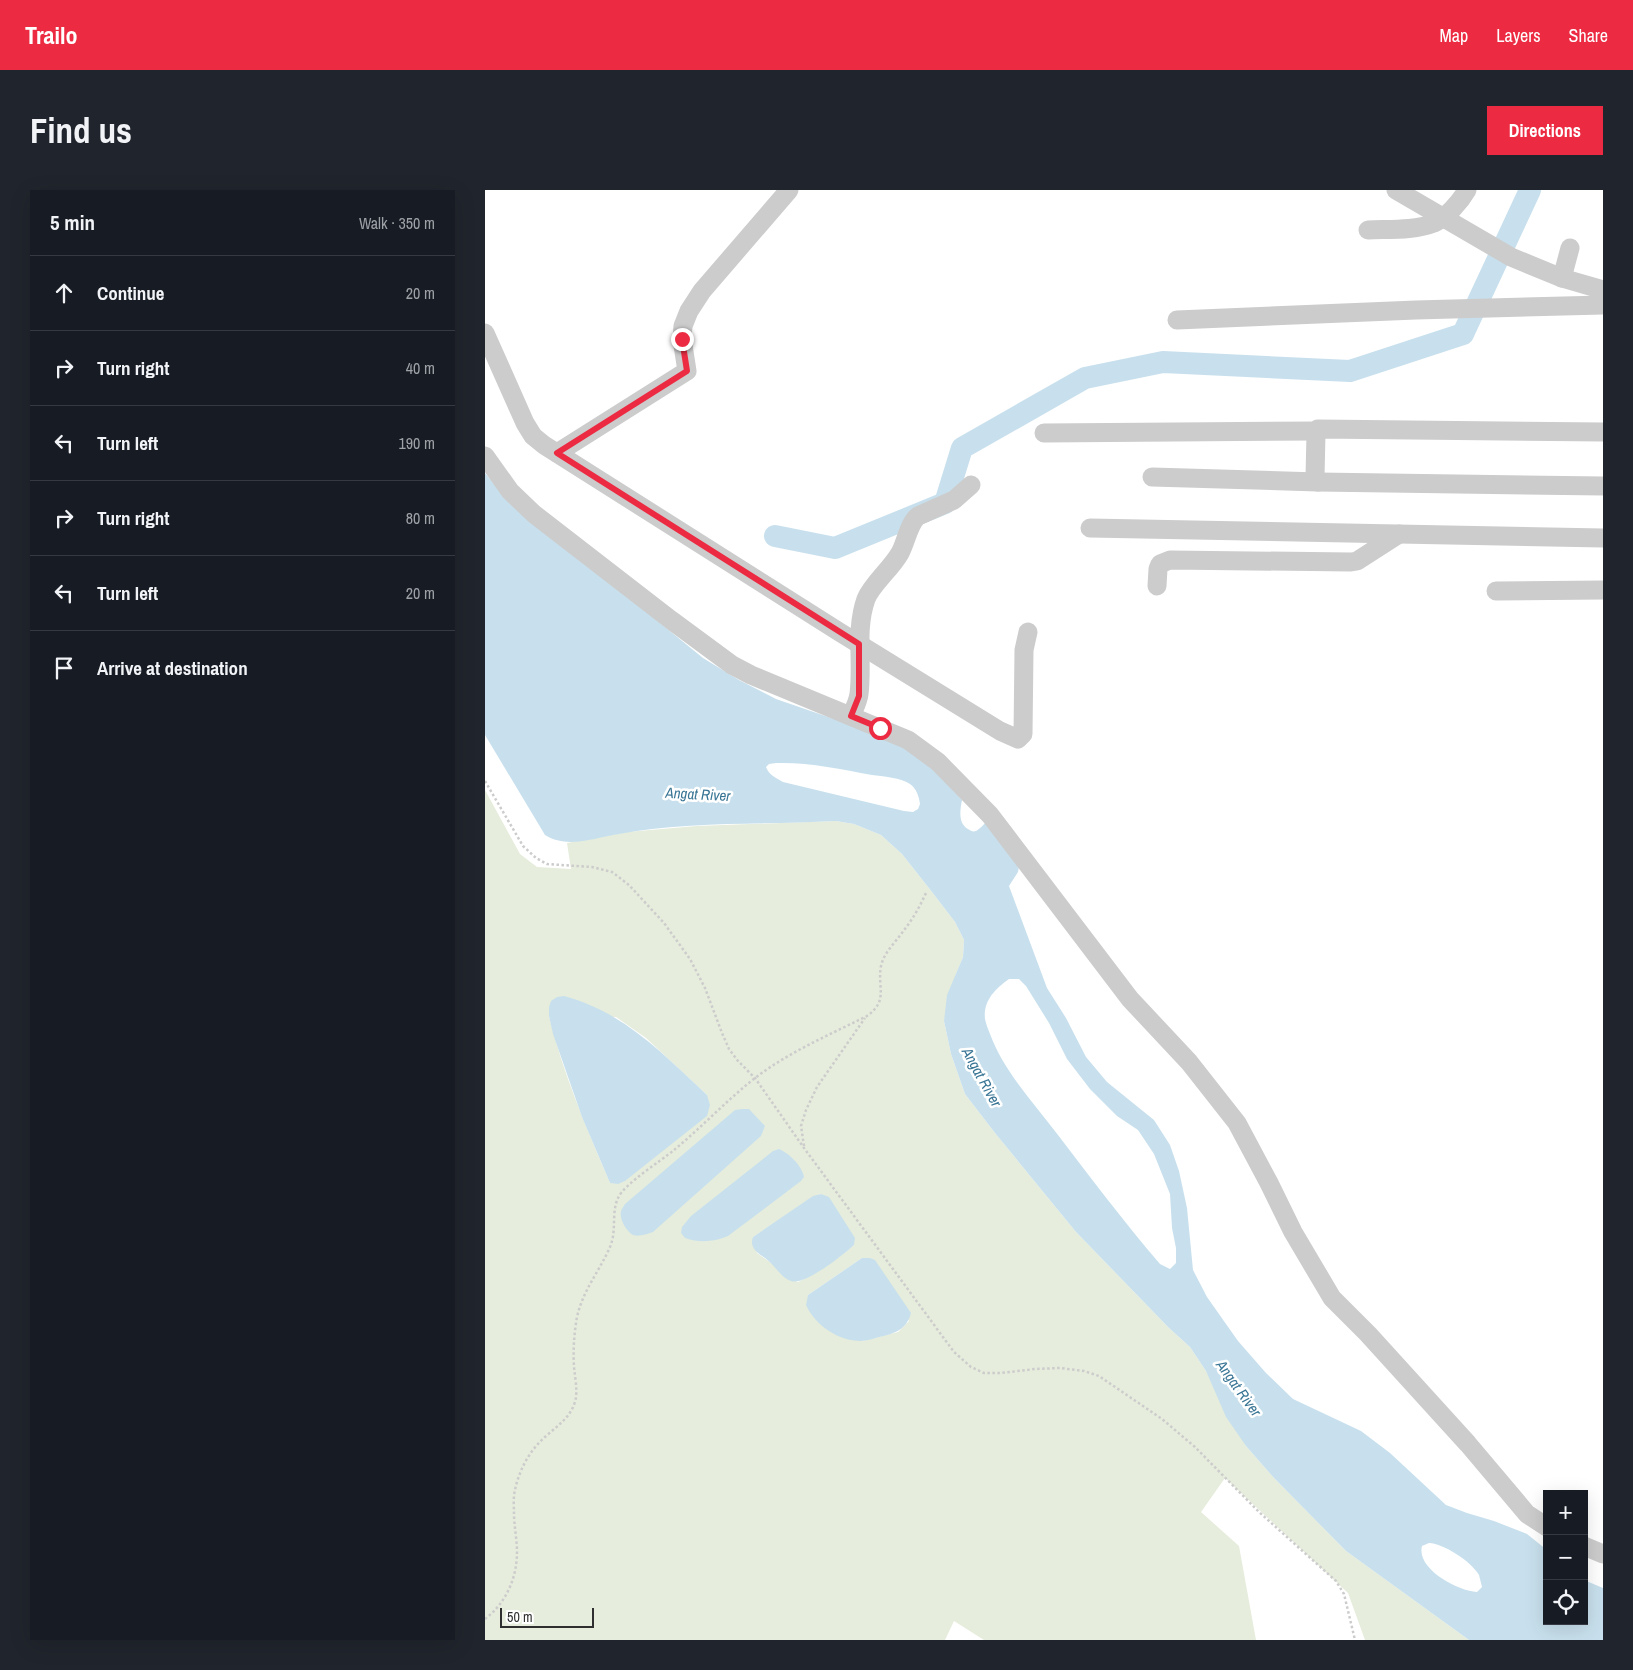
<!DOCTYPE html>
<meta charset="utf-8">
<style>
body{margin:0;font-family:"Archivo Narrow",sans-serif;background:#20242c;color:#f1f3f6}
.controls{position:absolute;right:15px;bottom:15px;display:grid;overflow:hidden;border-radius:0px;box-shadow:0 5px 20px #0002}
.controls button{width:45px;height:45px;display:grid;place-items:center;padding:0;border:0;border-bottom:1px solid #363941;background:#171b24;color:#f1f3f6;font:25px sans-serif}
.scale{position:absolute;left:15px;bottom:12px;width:94px;box-sizing:border-box;padding-left:5px;border:2px solid #2f2f2f;border-top:0;font-size:14px;line-height:18px;white-space:nowrap;color:#2f2f2f;-webkit-text-stroke:4px #fff;paint-order:stroke}
.stop{position:absolute;width:15px;height:15px;margin:-11px;border:4px solid #ec2b42;border-radius:50%;background:#fff}
.stop.end{background:#ec2b42;border-color:#fff;box-shadow:0 1px 5px #0008}
.list{margin:0;padding:0;list-style:none}
h2{display:flex;justify-content:space-between;align-items:center;height:65px;margin:0;padding:0 20px;font-size:21px}
h2 small{font-size:16px;font-weight:400;color:#9ea1a6}
.list li{display:grid;grid-template-columns:32px 1fr auto;gap:15px;align-items:center;box-sizing:border-box;height:75px;padding:0 20px;border-top:1px solid #363941}
.list b{display:block;font-size:19px;white-space:nowrap}
.list em{font-size:16px;font-style:normal;color:#9ea1a6}
.icon{flex:none;width:28px;height:28px;fill:none;stroke:currentColor;stroke-width:2;stroke-linecap:round;stroke-linejoin:round}
.map{position:relative;flex:none;width:1118px;height:1450px;overflow:hidden;border-radius:0px}
header{display:flex;align-items:center;gap:30px;box-sizing:border-box;height:70px;padding:0 25px;background:#ec2b42;color:#fff}
header strong{font-size:24px}
nav{display:flex;gap:28px;margin-inline-start:auto;font-size:18px}
.intro{display:flex;align-items:center;justify-content:space-between;box-sizing:border-box;height:120px;padding:0 30px}
h1{margin:0;font-size:35px}
.button{padding:12px 22px;border-radius:0px;background:#ec2b42;color:#fff;font-size:18px;font-weight:700}
main{display:flex;gap:30px;padding:0 30px}
aside{flex:1;background:#171b24;border-radius:0px;box-shadow:0 5px 20px #0002}
.map>svg:first-child{display:block}
.green{fill:#e6eddc;fill-rule:evenodd}
.water{fill:#c8e0ed;fill-rule:evenodd}
.lines{fill:none;stroke-linecap:round;stroke-linejoin:round}
.river{stroke:#c8e0ed;stroke-width:22}
.path{stroke:#ccc;stroke-width:2.5;stroke-dasharray:2.5 2.5;stroke-linecap:butt}
.minor{stroke:#ccc;stroke-width:19}
.route{stroke:#ec2b42;stroke-width:6}
.labels{text-anchor:middle;dominant-baseline:central;stroke-width:5;stroke-linejoin:round;paint-order:stroke}
.water-label{font-size:15px;font-style:italic;fill:#397595;stroke:#fff}
</style>
<header>
<strong>Trailo</strong>
<nav><a>Map</a><a>Layers</a><a>Share</a></nav>
</header>
<div class="intro"><h1>Find us</h1><a class="button">Directions</a></div>
<main>
<aside>
<h2>5 min<small>Walk · 350 m</small></h2>
<ul class="list">
<li><svg class="icon" aria-label="ahead" viewBox="0 0 24 24"><path d="M12 20V5M6 11l6-6 6 6"/></svg><div><b>Continue</b></div><em>20 m</em></li>
<li><svg class="icon" aria-label="right" viewBox="0 0 24 24"><path d="M7 20v-9h11M14 6l5 5-5 5"/></svg><div><b>Turn right</b></div><em>40 m</em></li>
<li><svg class="icon" aria-label="left" viewBox="0 0 24 24"><path d="M17 20v-9H6M10 6l-5 5 5 5"/></svg><div><b>Turn left</b></div><em>190 m</em></li>
<li><svg class="icon" aria-label="right" viewBox="0 0 24 24"><path d="M7 20v-9h11M14 6l5 5-5 5"/></svg><div><b>Turn right</b></div><em>80 m</em></li>
<li><svg class="icon" aria-label="left" viewBox="0 0 24 24"><path d="M17 20v-9H6M10 6l-5 5 5 5"/></svg><div><b>Turn left</b></div><em>20 m</em></li>
<li><svg class="icon" aria-label="arrive" viewBox="0 0 24 24"><path d="M6 21V4h12l-3 4 3 4H6"/></svg><div><b>Arrive at destination</b></div></li>
</ul>
</aside>
<div class="map">
<svg width="1118" height="1450" viewBox="0 0 1118 1450">
<rect width="100%" height="100%" fill="#fff"/>
<path class="green" d="M0,600l35,64 17,13 34,2 -4,-26 60,-11 70,-6 139,-5 18,3 27,11 21,19 30,38 23,30 9,18 -1,17 -7,17 -12,47 7,33 14,40 30,39 81,99 93,96 21,19 16,24 40,75 28,32 72,73 123,89h-104l-17,-47 -123,-115 -24,34 38,34 17,94h-272l-30,-19 -9,19h-460zM64,826l67,1 30,21 61,57 -97,88c-23,-54 -47,-109 -61,-167zM336,1004l33,51c-17,14 -36,28 -56,37l-16,-7 -8,-10 -17,-12 -4,-16 60,-40zM377,1068h8l39,63 -11,11 -36,9 -54,-46z"/>
<g class="water">
<path d="M0,283l18,22 200,163 36,22 37,19 87,30 61,27 38,44c-2,10 -4,24 6,29 3,2 5,3 8,2 4,-2 9,-8 12,-11l32,41 -2,11 -9,14 38,102 19,30 20,39 21,25 47,38 16,25 9,26 8,37 6,62 14,27 31,44 28,32 27,26 68,32 29,22 56,52 21,8 27,8 33,13 20,16v71h37v-41l19,8v52h-134l-123,-89 -72,-73 -28,-32 -20,-29 -20,-46 -16,-24 -21,-19 -93,-96 -81,-99 -30,-39 -14,-40 -7,-33 3,-26 16,-38 1,-17 -9,-18 -23,-30 -30,-38 -21,-19 -27,-11 -18,-3c-71,4 -147,0 -217,13 -25,4 -52,15 -74,1l-60,-100zM291,573c32,-1 64,6 96,12 10,1 30,3 38,9 6,4 9,12 10,20l-2,5 -5,3 -9,-1 -121,-29c-7,-4 -14,-7 -17,-15l3,-3zM524,789h10l7,7 23,37 18,36 23,30 27,27 21,14 16,24 16,40 2,34 4,20v15l-6,6 -10,-5c-36,-42 -69,-86 -102,-129 -24,-32 -54,-63 -68,-101 -2,-5 -4,-10 -5,-15 -2,-18 10,-30 24,-40zM944,1353c15,1 42,18 50,32 1,4 2,8 3,12l-5,5c-19,-1 -61,-23 -55,-46z"/>
<path d="M79,806c60,16 99,58 143,99l3,10 -3,11 -82,65 -7,3 -8,-1 -28,-66 -29,-83 -4,-18v-9l2,-6 6,-4z"/>
<path d="M257,919h7l16,17 -4,10 -108,96c-6,2 -14,5 -20,3 -7,-4 -14,-16 -12,-24 1,-3 3,-5 4,-7l110,-94z"/>
<path d="M294,959c10,4 23,17 25,28l-3,4 -73,55c-14,6 -29,7 -43,2l-4,-5 1,-6 9,-11 82,-65z"/>
<path d="M336,1004l8,3 26,41 -1,7c-10,9 -49,41 -63,36 -10,-3 -17,-17 -26,-23 -8,-5 -16,-11 -12,-21l60,-41z"/>
<path d="M377,1068h8l5,2 36,53c-4,15 -13,19 -27,23 -7,1 -16,5 -23,5 -23,0 -46,-16 -55,-36l2,-10z"/>
</g>
<g class="lines">
<path class="river" d="M290,346l60,12 110,-45 17,-55 123,-70 78,-16 187,9 113,-37 67,-144"/>
<g class="path">
<path d="M0,591l38,65 13,12 11,6 45,3 20,5 17,13 35,38 26,36 15,29 17,45 7,16 9,12 17,17 49,70 150,204 17,15 13,6h17l34,-4 25,-1 24,3 15,5 63,43 33,28 64,65 77,69 8,13 11,46"/>
<path d="M319,956l-3,-20 5,-16 11,-23 48,-69"/>
<path d="M0,1429c21,-16 32,-41 32,-67 0,-13 -3,-26 -3,-39 0,-7 -1,-16 1,-23 4,-20 15,-40 30,-53 12,-11 25,-19 30,-35 3,-11 0,-24 -1,-35 -1,-17 0,-33 3,-50 6,-27 22,-45 33,-70 7,-16 1,-34 8,-49 6,-14 43,-37 56,-48 28,-23 53,-50 81,-72 34,-26 74,-43 112,-62 22,-16 10,-28 14,-50 3,-14 15,-24 23,-36 9,-11 16,-24 22,-37"/>
</g>
<g class="minor">
<path d="M911,0l115,67 51,21 41,12"/>
<path d="M883,40c20,-1 46,1 66,-7 13,-6 26,-21 33,-33"/>
<path d="M1077,88l8,-30"/>
<path d="M692,130l239,-10 187,-5"/>
<path d="M0,143l40,90 8,13 11,9 297,188 159,98 18,8 5,-5 1,-84 4,-18"/>
<path d="M559,243l272,-2"/>
<path d="M72,263l130,-82 -5,-32 1,-13 6,-15 13,-20 87,-101"/>
<path d="M0,266l25,35 24,23 137,106 61,45 19,10 157,65 30,22 52,53 140,184 59,63 48,61 32,60 24,49 39,66 36,36 100,110 59,70 20,13"/>
<path d="M667,287l166,5 285,4"/>
<path d="M833,292l-3,-5 1,-44 2,-4 285,3"/>
<path d="M605,338l513,10"/>
<path d="M672,396l1,-17 2,-5 10,-4 181,2 6,-1 42,-27"/>
<path d="M1011,401l107,-1"/>
<path d="M366,526c3,-7 7,-14 8,-22 4,-32 -4,-64 7,-95 6,-15 25,-30 34,-46 6,-11 9,-30 18,-37l36,-16 17,-15"/>
<path d="M1099,1356l19,8"/>
</g>
</g>
<g class="lines">
<path class="route" d="M197,149l5,32 -130,82 302,191v52l-8,20 29,12"/>
</g>
<g class="labels">
<g class="water-label">
<text transform="translate(213 604) rotate(3)">Angat River</text>
<text transform="translate(497 887) rotate(61)">Angat River</text>
<text transform="translate(754 1198) rotate(54)">Angat River</text>
</g>
</g>
</svg>
<div class="controls">
<button>+</button>
<button>−</button>
<button><svg class="icon" aria-label="locate" viewBox="0 0 24 24"><circle cx="12" cy="12" r="6"/><path d="M12 2v4M12 18v4M2 12h4M18 12h4"/></svg></button>
</div>
<div class="scale">50 m</div>
<div class="stop" style="left:395px;top:538px"></div>
<div class="stop end" style="left:197px;top:149px"></div>
</div>
</main>
